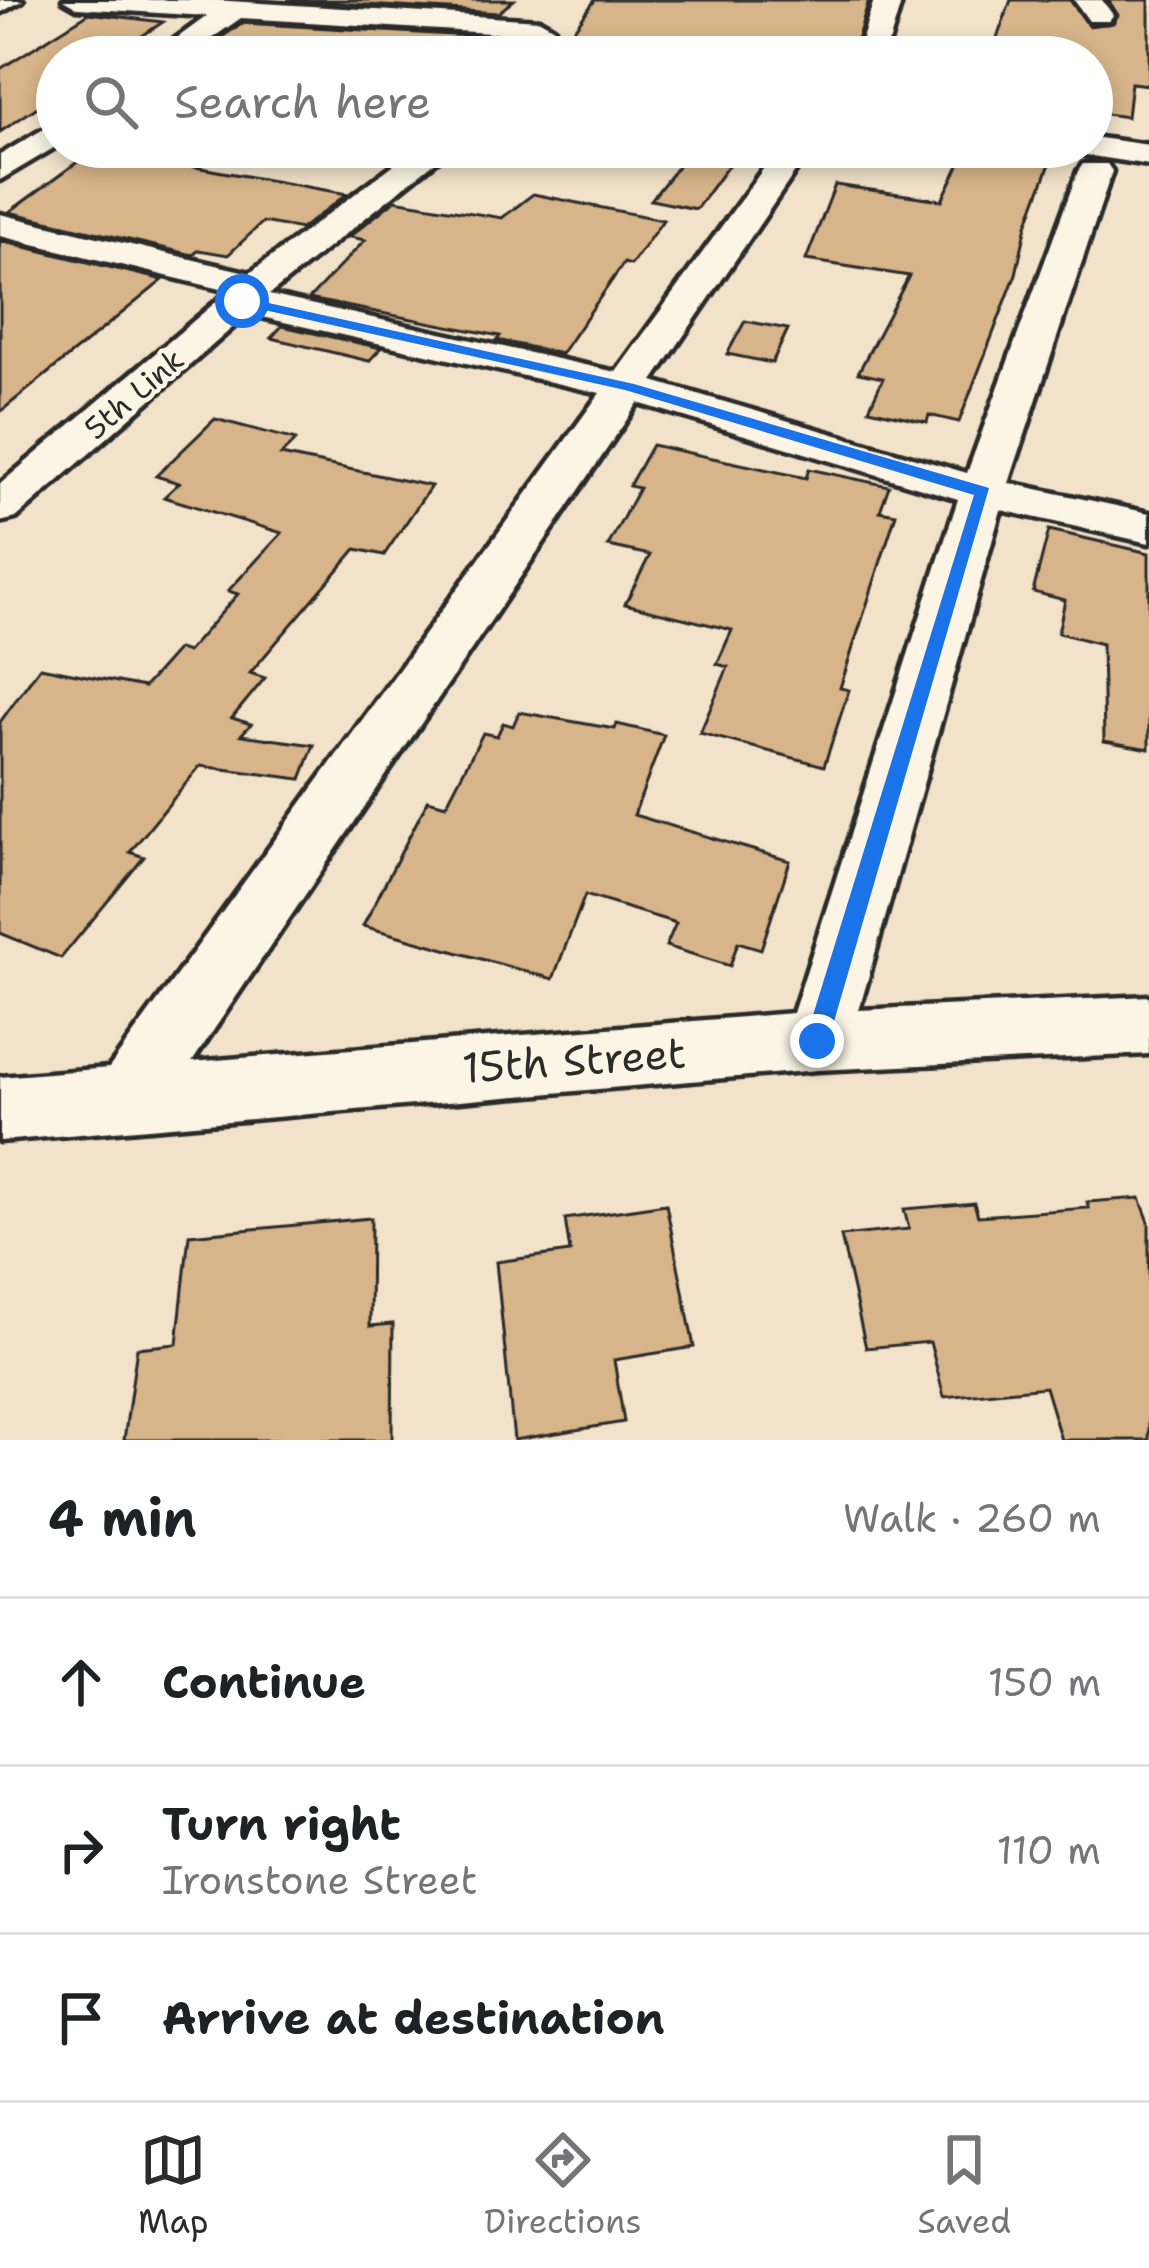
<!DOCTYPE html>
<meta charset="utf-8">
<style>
body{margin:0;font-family:"Shantell Sans",sans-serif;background:#f6f6f6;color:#202124}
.stop{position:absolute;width:36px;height:36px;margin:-27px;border:9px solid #1a73e8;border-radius:50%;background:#fff}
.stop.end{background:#1a73e8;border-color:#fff;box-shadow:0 3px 12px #0008}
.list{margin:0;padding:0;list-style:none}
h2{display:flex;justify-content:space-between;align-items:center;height:156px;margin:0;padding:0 48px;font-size:51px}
h2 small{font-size:39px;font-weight:400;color:#757577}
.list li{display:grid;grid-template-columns:78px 1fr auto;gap:36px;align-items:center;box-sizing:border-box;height:168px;padding:0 48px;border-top:3px solid #e0e0e0}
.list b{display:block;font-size:45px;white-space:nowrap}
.list p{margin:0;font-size:39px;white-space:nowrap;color:#757577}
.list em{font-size:39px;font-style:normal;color:#757577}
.icon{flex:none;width:66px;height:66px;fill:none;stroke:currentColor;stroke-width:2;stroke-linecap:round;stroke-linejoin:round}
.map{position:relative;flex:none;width:1149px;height:1440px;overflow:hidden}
.search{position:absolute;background:#fff;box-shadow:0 6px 18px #0003;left:36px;right:36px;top:36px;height:132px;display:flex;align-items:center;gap:30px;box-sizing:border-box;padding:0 42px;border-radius:66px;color:#757577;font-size:45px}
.sheet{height:660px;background:#fff}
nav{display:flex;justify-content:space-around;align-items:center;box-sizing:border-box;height:168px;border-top:3px solid #e0e0e0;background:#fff;font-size:33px;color:#757577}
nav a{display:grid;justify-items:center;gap:6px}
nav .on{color:#2b2b2b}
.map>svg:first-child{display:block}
.building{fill:#d7b489;stroke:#2b2b2b;stroke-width:3}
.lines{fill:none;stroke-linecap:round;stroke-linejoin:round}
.minor-casing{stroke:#2b2b2b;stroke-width:9}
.minor{fill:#fcf5e5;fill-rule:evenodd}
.route{fill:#1a73e8}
.labels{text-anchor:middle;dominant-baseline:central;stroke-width:9;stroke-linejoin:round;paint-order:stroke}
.far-street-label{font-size:30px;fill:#2b2b2b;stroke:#fcf5e5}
.near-street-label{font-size:42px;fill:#2b2b2b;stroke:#fcf5e5}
</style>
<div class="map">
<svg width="1149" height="1440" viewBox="0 0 1149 1440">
<rect width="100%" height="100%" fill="#f1e2c9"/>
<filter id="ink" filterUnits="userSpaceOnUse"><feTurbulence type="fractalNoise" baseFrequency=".00833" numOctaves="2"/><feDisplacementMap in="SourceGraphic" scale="24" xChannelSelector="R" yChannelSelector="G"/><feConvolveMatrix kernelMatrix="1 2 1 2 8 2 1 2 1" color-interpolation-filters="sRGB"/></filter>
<g filter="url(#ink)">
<g class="building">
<path d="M287,0h227l-16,13z"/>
<path d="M595,0h274l-11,37 -13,20h-235l-52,-6z"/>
<path d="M1011,0h59l19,26 24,-3 5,-8 -10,-15h41v85l-18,-2 -4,34 -35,-5v-55h-102z"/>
<path d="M89,13l74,9 -45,30 -22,-3 -12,8h-27v37l-57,38v-63z"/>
<path d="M242,23l228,13 -24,21h-240l-4,-6z"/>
<path d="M98,147h122l-25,20 152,27 -46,35 -38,-7 -35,33 -29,-5 -6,5 -184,-43z"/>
<path d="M693,147h49l-46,62 -45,-9z"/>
<path d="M968,147l86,6 -27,72 -11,49 -57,148 -30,-7 -2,7 -58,-13 14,-31 -25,-5 51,-97 -103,-16 29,-75 107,15z"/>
<path d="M533,194l130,26 -32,45 -7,-2 -63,91 -64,-14 3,-4 -191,-37 56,-59 -16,-3 46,-37 107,18z"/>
<path d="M0,241l163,39 -163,132z"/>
<path d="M745,321l43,8 -16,34 -45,-9z"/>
<path d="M282,326l99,22 -12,13 -98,-23z"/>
<path d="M215,419l81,21 -15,15 150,31 -47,69 -28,-6 -106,124 15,5 -33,40 19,6 -10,11 73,10 -13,34 -101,-13 -70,86 14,5 -83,101 -61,-25v-211l40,-55 104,20 34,-38 9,3 51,-58 -10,-3 54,-58 -118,-36 15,-14 -23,-7z"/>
<path d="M652,445l154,33 3,-9 80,17 -9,25 16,3 -56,174 9,2 -25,76 -124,-33 28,-66 -11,-3 15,-34 -107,-26 25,-49 -42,-9 31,-58 -10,-2z"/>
<path d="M1049,530l100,23v196l-45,-8 -2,-97 -44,-11 7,-33 -32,-8z"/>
<path d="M519,712l96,17 2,-5 47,11 -30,80 156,46 -29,88 -23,-7 -8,24 -64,-20 10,-23 -91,-28 -32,84 -190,-53 65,-126 18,5 37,-72 14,3 6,-13 10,3z"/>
<path d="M1140,1198l9,24v218h-88l-16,-53 -101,10 -14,-55 -64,6 -25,-112 68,-7 -5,-20 70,-6 4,13 111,-8 -2,-6z"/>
<path d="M666,1204l28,143 -80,13 10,62 -110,18 -18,-178 74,-10 -5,-33z"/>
<path d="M371,1218l-1,108 23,-2 -1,116h-268l13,-92 40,-4 12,-109z"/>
</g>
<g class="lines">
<defs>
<g id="minor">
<path d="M0,0h23l-23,13z"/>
<path d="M63,0h150l327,20 14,8 -14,8 -299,-18 -56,39h-34l56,-41 -130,-8z"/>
<path d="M874,0h28l-12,40 -11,17h-30l13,-18z"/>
<path d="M1074,0h28l11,15 -4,6h-20z"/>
<path d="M57,121v25l-57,34v-25z"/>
<path d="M1092,137l57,8v20l-70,-11 -4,-7h17z"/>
<path d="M417,147h37l-185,148 347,77 163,-225h33l-159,234 314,92 111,-302 5,-7h24l5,7 -103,312 140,30v30l-148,-33 -142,500 290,-14v58l-332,16 -817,71v-64l109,-9 491,-675 -352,-79 -232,204 -16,4v-38l229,-193 -229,-55v-22l250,59zM638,403l320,96 -165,514 -601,49z"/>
</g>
</defs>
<use href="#minor" class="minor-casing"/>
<use href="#minor" class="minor"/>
</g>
</g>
<path class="route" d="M242,297l392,87 355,104 -163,561 -9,3 -12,-11 169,-546 -349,-105 -388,-86z"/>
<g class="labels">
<g class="far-street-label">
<text transform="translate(134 394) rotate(-41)">5th Link</text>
</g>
<g class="near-street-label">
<text transform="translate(574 1060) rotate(-4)">15th Street</text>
</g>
</g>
</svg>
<div class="stop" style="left:242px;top:301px"></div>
<div class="stop end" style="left:817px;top:1041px"></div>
<div class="search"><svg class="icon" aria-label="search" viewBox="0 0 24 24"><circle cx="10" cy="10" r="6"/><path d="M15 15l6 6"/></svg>Search here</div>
</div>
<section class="sheet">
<h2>4 min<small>Walk · 260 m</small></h2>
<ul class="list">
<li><svg class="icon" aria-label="ahead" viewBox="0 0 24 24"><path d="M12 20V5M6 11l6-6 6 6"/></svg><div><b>Continue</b></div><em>150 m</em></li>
<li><svg class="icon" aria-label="right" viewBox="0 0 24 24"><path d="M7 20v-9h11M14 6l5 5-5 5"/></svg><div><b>Turn right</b><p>Ironstone Street</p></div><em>110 m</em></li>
<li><svg class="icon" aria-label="arrive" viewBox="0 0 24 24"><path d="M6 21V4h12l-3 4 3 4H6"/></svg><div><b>Arrive at destination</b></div></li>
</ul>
</section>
<nav>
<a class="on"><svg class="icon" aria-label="map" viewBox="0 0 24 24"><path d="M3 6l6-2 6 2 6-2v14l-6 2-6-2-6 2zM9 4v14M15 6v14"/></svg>Map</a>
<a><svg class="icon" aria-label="directions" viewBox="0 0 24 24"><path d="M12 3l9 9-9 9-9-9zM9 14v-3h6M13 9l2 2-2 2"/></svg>Directions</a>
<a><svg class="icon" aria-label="saved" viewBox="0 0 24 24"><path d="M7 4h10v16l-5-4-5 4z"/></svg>Saved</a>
</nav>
